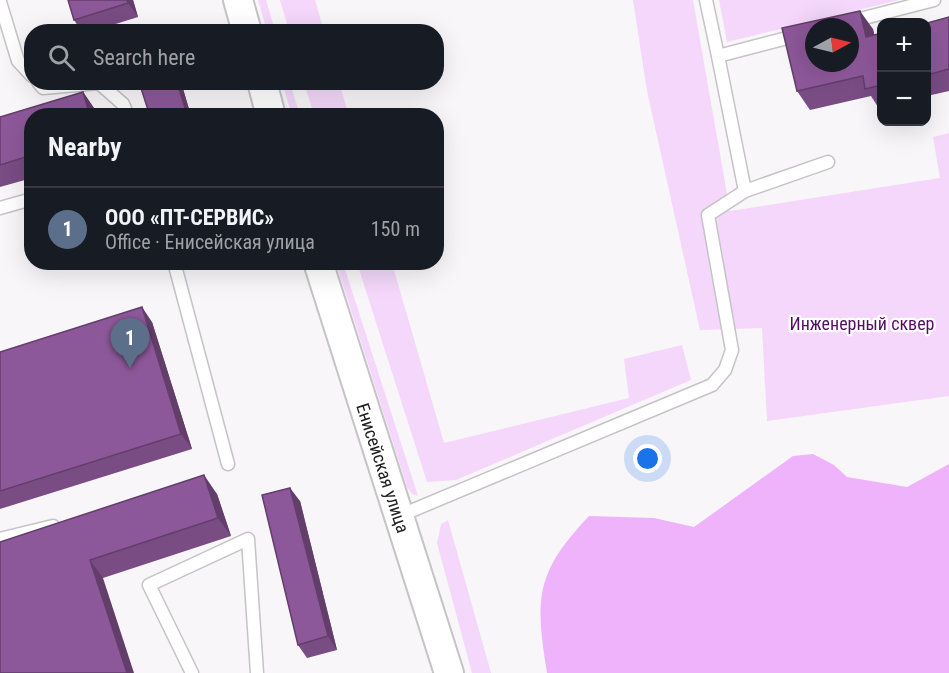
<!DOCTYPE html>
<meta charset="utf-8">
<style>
body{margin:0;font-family:"Roboto Condensed",sans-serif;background:#20242c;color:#f1f3f6}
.controls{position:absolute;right:18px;top:18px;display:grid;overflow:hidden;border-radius:12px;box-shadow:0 6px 24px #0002}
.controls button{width:54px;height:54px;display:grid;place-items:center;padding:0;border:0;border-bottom:2px solid #363941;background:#171b24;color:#f1f3f6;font:30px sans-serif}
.compass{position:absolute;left:805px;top:18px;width:54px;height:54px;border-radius:50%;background:#171b24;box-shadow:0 6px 24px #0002;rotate:83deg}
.you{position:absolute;left:648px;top:459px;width:21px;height:21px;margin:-15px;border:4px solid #fff;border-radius:50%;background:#1a73e8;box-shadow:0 0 0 9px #1a73e833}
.badge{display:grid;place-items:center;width:39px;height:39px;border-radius:50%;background:#0b8043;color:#fff;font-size:20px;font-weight:700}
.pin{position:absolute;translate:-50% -50px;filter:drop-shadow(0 2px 3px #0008)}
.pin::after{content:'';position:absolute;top:32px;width:21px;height:18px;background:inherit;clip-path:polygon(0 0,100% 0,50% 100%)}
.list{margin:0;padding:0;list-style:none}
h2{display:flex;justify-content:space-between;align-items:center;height:78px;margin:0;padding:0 24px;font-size:26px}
h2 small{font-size:20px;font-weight:400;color:#9ea1a6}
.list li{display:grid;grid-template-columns:39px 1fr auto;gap:18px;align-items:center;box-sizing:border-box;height:84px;padding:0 24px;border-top:2px solid #363941}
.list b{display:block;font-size:22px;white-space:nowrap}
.list p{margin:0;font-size:20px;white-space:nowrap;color:#9ea1a6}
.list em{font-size:20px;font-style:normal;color:#9ea1a6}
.icon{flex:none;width:33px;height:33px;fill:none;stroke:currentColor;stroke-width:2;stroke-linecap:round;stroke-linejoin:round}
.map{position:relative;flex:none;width:949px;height:673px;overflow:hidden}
.search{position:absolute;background:#171b24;box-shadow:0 6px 24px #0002;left:24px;top:24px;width:420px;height:66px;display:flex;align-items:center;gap:15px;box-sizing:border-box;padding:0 21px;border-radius:24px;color:#9ea1a6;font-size:22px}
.panel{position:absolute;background:#171b24;box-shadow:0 6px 24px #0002;left:24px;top:108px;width:420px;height:162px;border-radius:24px}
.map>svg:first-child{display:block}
.green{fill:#f4d7fa}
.water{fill:#eeb3fb}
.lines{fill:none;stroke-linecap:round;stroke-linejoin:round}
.service-casing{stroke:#c5c3c6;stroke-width:15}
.tertiary-casing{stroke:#c5c3c6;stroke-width:32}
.service{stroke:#fff;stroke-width:12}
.tertiary{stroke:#fff;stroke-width:28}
.wall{fill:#794c84}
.shaded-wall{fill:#633e6b}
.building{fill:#8d5899;stroke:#633e6b;stroke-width:1.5;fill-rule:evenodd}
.labels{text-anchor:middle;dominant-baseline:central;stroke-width:4.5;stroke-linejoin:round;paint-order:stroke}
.park-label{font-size:18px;fill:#550d64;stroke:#fff}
.street-label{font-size:18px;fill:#222122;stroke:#fff}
</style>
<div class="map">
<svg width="949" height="673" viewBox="0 0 949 673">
<rect width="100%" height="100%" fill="#f8f6f9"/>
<g class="green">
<path d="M258,0h8l9,31h-8z"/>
<path d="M280,0h35l9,31h-35z"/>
<path d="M633,0h60l37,211 210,-33 -7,-41 16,-4v263l-182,25 -5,-93 -62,2 -53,-239z"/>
<path d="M719,0h180l-172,42z"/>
<path d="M282,83h8l10,32h-8z"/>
<path d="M304,83h35l10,32h-35z"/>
<path d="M336,263h7l75,233 -6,-2 -5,-7z"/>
<path d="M357,263h35l52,180 185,-45 -5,-39 58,-14 9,35 -235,100 -29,2z"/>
<path d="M448,520l43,153h-19l-35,-130 4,-19z"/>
</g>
<path class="water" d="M813,454l21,11 13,12 60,10 42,-23v209h-402c-12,-75 -12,-100 42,-157l65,2 40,9 99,-71z"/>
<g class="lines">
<defs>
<g id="service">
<path d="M706,0l12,56 96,-25"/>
<path d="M0,2l18,59 14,15"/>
<path d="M829,27l105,-27"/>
<path d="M718,56l27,135"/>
<path d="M38,82l5,6 56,-5 24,21 5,12"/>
<path d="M0,208l32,-9"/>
<path d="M174,262l54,202"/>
<path d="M399,516l313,-131 13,-15 7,-20 -24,-135 37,-24 83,-29"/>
<path d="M0,539l53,-13"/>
<path d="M192,673l-43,-88 99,-46 9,134"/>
</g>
<g id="tertiary">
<path d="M238,0l9,32"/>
<path d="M262,82l9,34"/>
<path d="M318,262l131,411"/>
</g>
</defs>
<use href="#service" class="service-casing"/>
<use href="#tertiary" class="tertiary-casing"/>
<use href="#service" class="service"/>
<use href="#tertiary" class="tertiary"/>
</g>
<g class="wall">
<path d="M133,0l5,17 -48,15h-8l-8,-12z"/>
<path d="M949,17v74l-22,5v-73z"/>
<path d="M873,29l1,6 8,-2v74h-4l-7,-11 -61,14 -13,-19z"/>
<path d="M181,82l10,34h-41z"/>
<path d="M83,92l13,19 2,5h-66v62l-32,9v-70z"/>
<path d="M152,322l40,127 -192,60v-157z"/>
<path d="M217,494l14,42 -128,42 -103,-36z"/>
<path d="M300,501l37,149 -30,8 -9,-13z"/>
</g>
<g class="shaded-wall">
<path d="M127,0h6l5,17 -10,-14z"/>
<path d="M860,11l13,18 6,26 -13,-18z"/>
<path d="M177,82h4l10,34h-2l-3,-5z"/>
<path d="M83,92l13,19 2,5h-8z"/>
<path d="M142,307l10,15 40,127 -11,-15z"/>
<path d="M204,475l13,19 14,42 -13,-18z"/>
<path d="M290,488l10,13 37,149 -9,-14z"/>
<path d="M90,560l13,18 31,95h-7z"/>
</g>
<g class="building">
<path d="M68,0h59l1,3 -54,17z"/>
<path d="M860,11l6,26 16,-4v52l-17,4 -2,-13 -66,15 -15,-63zM814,27h36v36h-36z"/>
<path d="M949,17v52l-22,6v-52z"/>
<path d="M139,82h38l9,29 -16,5h-20z"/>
<path d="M83,92l7,24h-58v39l-32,10v-48z"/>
<path d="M142,307l39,127 -181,57v-139z"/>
<path d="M204,475l14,43 -128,42 37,113h-127v-131z"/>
<path d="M290,488l38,148 -30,9 -36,-150z"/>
</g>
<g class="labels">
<g class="park-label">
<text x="862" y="323">Инженерный сквер</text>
</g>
<g class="street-label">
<text transform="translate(383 468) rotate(72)">Енисейская улица</text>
</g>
</g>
</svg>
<div class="controls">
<button>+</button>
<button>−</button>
</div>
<svg class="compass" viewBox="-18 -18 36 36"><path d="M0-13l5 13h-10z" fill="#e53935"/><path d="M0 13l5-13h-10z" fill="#9ea1a6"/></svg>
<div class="you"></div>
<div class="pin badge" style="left:130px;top:368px;background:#5c6f8a">1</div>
<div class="search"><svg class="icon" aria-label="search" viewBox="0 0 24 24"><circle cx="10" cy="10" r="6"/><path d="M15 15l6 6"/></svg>Search here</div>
<section class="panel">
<h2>Nearby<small></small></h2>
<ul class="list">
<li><span class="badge" style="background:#5c6f8a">1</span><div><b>ООО «ПТ-СЕРВИС»</b><p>Office · Енисейская улица</p></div><em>150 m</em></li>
</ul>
</section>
</div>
